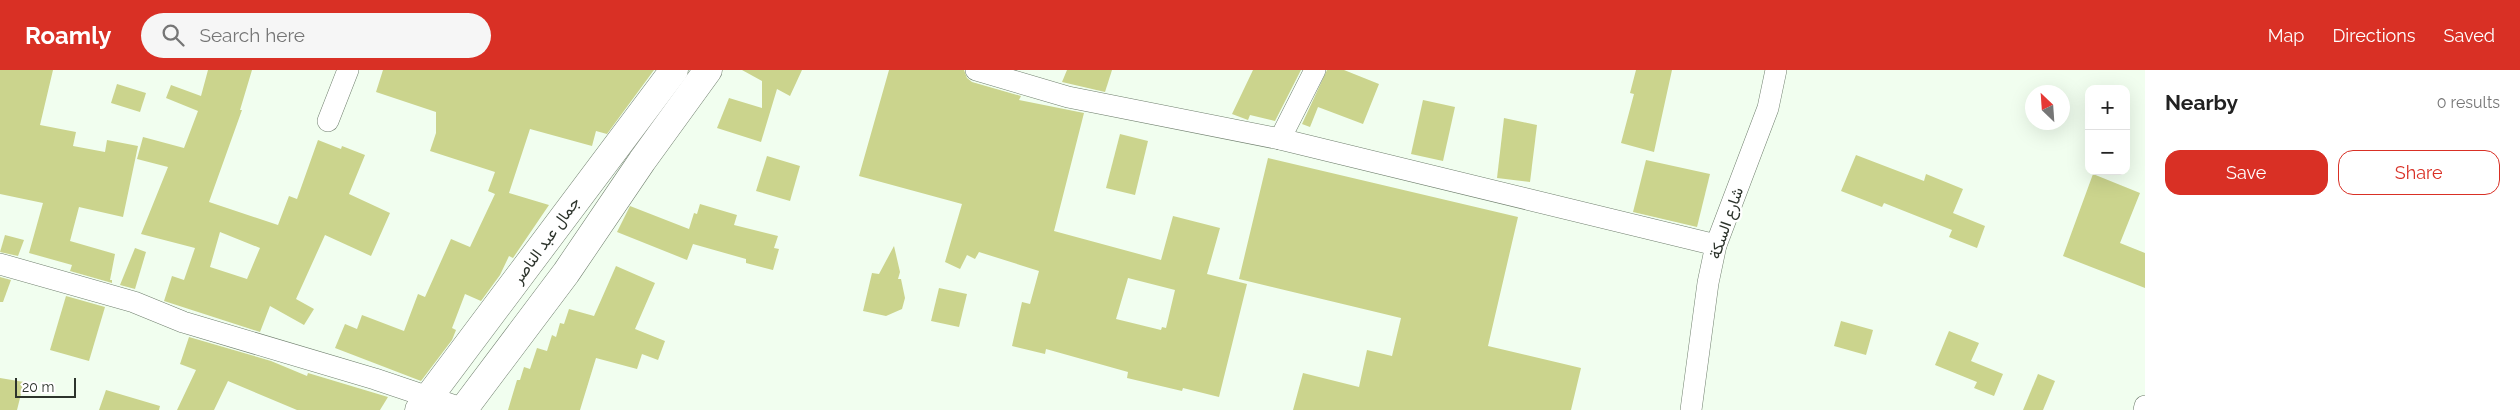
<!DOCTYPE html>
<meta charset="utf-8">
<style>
body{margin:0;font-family:Raleway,Vazirmatn,sans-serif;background:#f6f6f6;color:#222}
.controls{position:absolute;right:15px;top:15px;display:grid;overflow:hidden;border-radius:10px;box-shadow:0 5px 20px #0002}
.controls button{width:45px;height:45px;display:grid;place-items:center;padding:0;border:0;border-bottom:1px solid #e0e0e0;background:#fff;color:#222;font:25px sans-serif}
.compass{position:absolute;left:2025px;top:15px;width:45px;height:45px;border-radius:50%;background:#fff;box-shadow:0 5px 20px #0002;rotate:335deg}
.scale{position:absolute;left:15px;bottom:12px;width:61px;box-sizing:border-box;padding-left:5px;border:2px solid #2d342c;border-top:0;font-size:14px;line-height:18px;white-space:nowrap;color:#2d342c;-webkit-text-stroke:4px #fff;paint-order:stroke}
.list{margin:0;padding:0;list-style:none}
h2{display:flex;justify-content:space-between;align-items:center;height:65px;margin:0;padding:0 20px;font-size:21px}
h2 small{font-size:16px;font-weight:400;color:#767676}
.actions{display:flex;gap:10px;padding:15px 20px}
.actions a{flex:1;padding:11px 0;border:1px solid #d93025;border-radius:15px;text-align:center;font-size:18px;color:#d93025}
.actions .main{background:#d93025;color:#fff}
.icon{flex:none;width:28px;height:28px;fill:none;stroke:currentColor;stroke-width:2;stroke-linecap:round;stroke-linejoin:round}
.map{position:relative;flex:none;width:2145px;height:340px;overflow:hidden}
header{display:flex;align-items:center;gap:30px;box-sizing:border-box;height:70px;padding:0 25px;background:#d93025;color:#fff}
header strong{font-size:24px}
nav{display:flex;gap:28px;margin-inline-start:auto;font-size:18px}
.search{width:350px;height:45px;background:#f6f6f6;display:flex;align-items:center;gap:12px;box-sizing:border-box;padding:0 18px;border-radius:28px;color:#767676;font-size:19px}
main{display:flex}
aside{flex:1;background:#fff}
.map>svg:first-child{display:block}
.building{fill:#cbd48d;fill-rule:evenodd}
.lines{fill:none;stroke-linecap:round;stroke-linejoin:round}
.minor-casing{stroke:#707f6e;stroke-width:22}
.major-casing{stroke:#707f6e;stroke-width:29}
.minor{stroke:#fff;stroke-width:21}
.major{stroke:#fff;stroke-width:28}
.labels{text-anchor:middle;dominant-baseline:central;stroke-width:4.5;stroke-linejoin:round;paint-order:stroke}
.street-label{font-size:16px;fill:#2d342c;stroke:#fff}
</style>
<header>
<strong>Roamly</strong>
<div class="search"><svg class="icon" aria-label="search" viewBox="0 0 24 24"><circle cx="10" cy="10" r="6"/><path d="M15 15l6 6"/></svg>Search here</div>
<nav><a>Map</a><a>Directions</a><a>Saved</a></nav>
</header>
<main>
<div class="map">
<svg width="2145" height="340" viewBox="0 0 2145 340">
<rect width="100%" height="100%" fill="#f1feef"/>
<g class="building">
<path d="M0,0h53l-13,55 36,7 -3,14 32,6 2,-12 31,6 -15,71 -44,-10 -9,34 45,13 -5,26h2v3l-42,-12 2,-6 -43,-12 14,-50 -43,-9z"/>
<path d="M208,0h44l-12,40h2l-33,92 69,23 11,-29 8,3 21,-59 23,9 1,-3 23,9 -16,39 41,19 -19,43 -46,-21 -29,64 18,10 -10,16 -34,-19 -10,26 -96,-31 8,-25 12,4 11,-32 -54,-14 27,-67 -31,-8 6,-22 41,11 14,-37 -32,-13 5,-13 30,11zM220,162l40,16 -13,31 -37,-12z"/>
<path d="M383,0h271l-47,64 -11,-3 -4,15 -62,-17 -21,64 40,12 -36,53 -4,-2 -9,19 -19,26 -16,-7 -13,34 4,2 -4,10 -31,41 -86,-33 10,-24 12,5 5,-14 42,16 14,-37 7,3 26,-58 19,8 25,-53 -7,-3 7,-19 -65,-21 6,-18v-21l-60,-20z"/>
<path d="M742,0h60l-12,26 -13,-7 -16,53 -44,-14 12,-30 33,10v-27z"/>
<path d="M889,0h75l3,8 5,4 49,14 -2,4 65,13 -30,118 107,29 12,-44 47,12 -13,46 40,10 -28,113 -36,-9 -1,3 -55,-13 1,-6 -82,-23 -1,5 -33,-8 10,-44 8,2 9,-33 -60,-19 -4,7 -8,-4 -7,14 -15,-7 17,-58 -103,-28zM1128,208l47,12 -9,38 -4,-1 -1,3 -45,-11z"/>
<path d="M1067,0h45l-7,22 -43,-10z"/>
<path d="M1253,0h48l-26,51 -25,-6 -2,5 -16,-6z"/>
<path d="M1327,0h17l35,14 -16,40 -45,-17 -8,20 -8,-3z"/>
<path d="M1636,0h36l-18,82 -33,-9 13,-49 -4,-1z"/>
<path d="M117,14l29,9 -6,19 -29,-9z"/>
<path d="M1423,30l32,7 -12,54 -32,-7z"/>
<path d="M1504,48l33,7 -7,57 -33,-4z"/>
<path d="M1120,64l28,7 -13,54 -29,-7z"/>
<path d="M1856,85l68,26 2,-7 37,15 -10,24 32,13 -8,22 -28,-11 3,-7 -68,-27 -2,4 -41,-16z"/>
<path d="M767,86l33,10 -10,35 -34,-10z"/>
<path d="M1268,88l250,59 -30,129 93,22 -10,42h-278l10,-37 56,14 8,-37 25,6 9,-38 -162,-39z"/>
<path d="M1646,90l64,14 -13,53 -64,-15z"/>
<path d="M2093,104l47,19 -20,50 25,10v35l-82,-32z"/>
<path d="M700,134l37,11 -3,10 44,11 -4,12 5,1 -6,21 -27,-7v-4l-53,-15 -6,16 -70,-28 13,-26 59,23 5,-16 3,1z"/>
<path d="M5,165l19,5 -6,16 -18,-4z"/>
<path d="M894,176l6,26 -2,7h3l4,19 -3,11 -16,7 -23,-5 9,-38 7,1z"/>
<path d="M135,178l11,4 -11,37 -15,-4z"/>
<path d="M616,196l39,17 -20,46 30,12 -7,19 -16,-6 -5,15 -41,-11 -16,52h-72l9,-30h3l4,-13 6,2 7,-21 10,3 5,-16 4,2 4,-14 4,1 5,-15 25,7z"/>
<path d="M0,207l11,3 -8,22h-3z"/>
<path d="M939,218l28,6 -8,33 -28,-6z"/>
<path d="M66,226l39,11 -16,54 -39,-11z"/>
<path d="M1841,251l32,9 -7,25 -32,-9z"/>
<path d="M1949,261l30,12 -8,18 32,13 -9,22 -20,-8 3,-6 -42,-17z"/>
<path d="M189,267l82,24 36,15 1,-3 80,24 -8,13h-83l-69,-29 -14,29h-37l19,-40 -16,-6z"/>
<path d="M2038,304l17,7 -12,29h-20z"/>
<path d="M0,308l24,4 -7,28h-17z"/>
<path d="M106,320l54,16 -1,4h-60z"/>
</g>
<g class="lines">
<defs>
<g id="minor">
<path d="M976,0l92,27 212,42 436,106"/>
<path d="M328,51l20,-51"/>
<path d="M1280,69l35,-69"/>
<path d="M0,194l134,38 49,20 192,57 89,30"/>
<path d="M1691,340l17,-127 8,-38 52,-137 8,-38"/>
<path d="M2144,340l1,-4"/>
</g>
<g id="major">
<path d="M419,340l255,-340"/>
<path d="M463,340l103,-137 76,-112 66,-91"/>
</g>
</defs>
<use href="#minor" class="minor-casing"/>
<use href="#major" class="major-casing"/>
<use href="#minor" class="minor"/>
<use href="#major" class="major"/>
</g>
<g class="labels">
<g class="street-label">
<text transform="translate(1726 153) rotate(-71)">شارع السكة</text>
<text transform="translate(546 170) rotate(-54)">جمال عبد الناصر</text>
</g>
</g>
</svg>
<div class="controls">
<button>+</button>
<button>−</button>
</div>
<svg class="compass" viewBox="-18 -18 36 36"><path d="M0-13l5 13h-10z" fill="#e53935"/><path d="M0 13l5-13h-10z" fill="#767676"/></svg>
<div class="scale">20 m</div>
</div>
<aside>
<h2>Nearby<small>0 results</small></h2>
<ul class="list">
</ul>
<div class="actions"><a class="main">Save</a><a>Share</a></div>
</aside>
</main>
